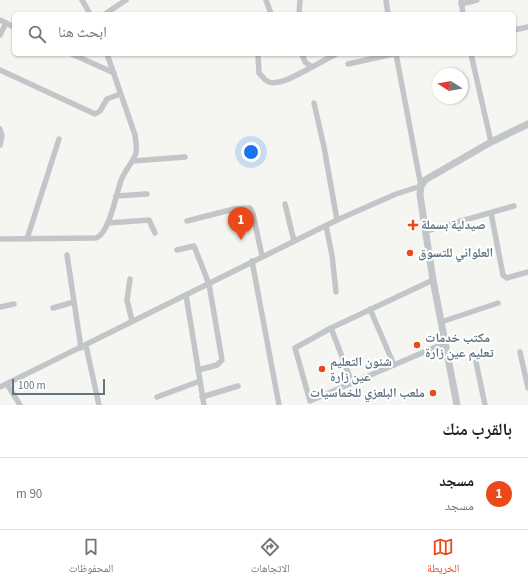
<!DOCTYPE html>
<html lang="ar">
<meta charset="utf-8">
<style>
body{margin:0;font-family:"Source Sans 3","Noto Naskh Arabic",sans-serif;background:#f6f6f6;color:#202124;direction:rtl}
.compass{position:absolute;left:432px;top:68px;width:36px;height:36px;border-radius:50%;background:#fff;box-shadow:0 1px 3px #0004;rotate:281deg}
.scale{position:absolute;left:12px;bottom:10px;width:93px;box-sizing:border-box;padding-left:4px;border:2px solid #627583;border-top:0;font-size:11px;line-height:14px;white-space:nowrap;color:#627583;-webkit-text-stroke:3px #fff;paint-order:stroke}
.you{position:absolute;left:251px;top:152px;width:14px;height:14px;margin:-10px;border:3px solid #fff;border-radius:50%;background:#1a73e8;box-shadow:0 0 0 6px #1a73e833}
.badge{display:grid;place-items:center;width:26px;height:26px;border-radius:50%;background:#eb491a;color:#fff;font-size:13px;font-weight:700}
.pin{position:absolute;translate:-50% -33px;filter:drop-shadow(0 1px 2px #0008)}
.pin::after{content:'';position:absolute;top:21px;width:14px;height:12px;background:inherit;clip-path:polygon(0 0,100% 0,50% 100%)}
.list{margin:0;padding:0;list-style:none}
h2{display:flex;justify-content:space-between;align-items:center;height:52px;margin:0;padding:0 16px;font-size:17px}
h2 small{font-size:13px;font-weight:400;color:#757577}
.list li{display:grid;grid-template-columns:26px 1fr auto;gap:12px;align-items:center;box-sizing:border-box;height:72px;padding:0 16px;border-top:1px solid #e0e0e0}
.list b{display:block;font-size:15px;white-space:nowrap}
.list p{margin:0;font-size:13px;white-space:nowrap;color:#757577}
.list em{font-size:13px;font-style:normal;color:#757577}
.icon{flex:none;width:22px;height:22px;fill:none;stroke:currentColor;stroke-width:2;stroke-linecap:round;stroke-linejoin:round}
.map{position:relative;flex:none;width:528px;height:405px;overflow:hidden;direction:ltr}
.search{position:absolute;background:#fff;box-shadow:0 1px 3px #0004;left:12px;right:12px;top:12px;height:44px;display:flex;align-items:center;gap:10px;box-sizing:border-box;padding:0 14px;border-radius:6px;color:#757577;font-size:15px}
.sheet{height:124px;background:#fff}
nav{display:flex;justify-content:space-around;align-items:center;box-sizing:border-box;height:56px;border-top:1px solid #e0e0e0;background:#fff;font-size:11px;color:#757577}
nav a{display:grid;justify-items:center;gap:2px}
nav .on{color:#eb491a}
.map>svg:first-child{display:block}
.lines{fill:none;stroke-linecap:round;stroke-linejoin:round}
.minor{stroke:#c2c6c9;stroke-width:5.5}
.tertiary{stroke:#c2c6c9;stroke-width:7}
.poi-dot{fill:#eb491a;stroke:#fff;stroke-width:1.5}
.labels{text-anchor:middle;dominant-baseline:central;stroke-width:4;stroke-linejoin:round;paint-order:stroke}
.poi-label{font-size:13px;font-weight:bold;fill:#627583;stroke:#fff;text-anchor:start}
</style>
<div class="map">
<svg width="528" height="405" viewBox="0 0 528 405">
<rect width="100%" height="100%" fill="#f5f5f1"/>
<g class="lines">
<g class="minor">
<path d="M82,0l8,14"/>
<path d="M266,0l5,14"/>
<path d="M386,0l2,14"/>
<path d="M461,0l2,14"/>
<path d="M461,4l16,-4"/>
<path d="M105,14l21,-14"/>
<path d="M299,14l1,-14"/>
<path d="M0,20l14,7"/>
<path d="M514,30l14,-3"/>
<path d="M0,35l6,-12"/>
<path d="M72,54l42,19"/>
<path d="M258,54l1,19c3,3 6,8 10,9 11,4 33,-10 43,-15"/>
<path d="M302,54l3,8 7,5 24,-13"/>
<path d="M471,54l20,88"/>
<path d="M348,64l45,-10"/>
<path d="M0,70l95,44 5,-3 7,-12 13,-5"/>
<path d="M314,103l10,44 13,73"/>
<path d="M0,129l2,7 -2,9"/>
<path d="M133,161l52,-4"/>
<path d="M116,196l31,-2"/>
<path d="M285,204l9,37"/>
<path d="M491,213l12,62 4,3 21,-6"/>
<path d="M187,221l47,-12 16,-1 3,6 9,42"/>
<path d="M108,223l41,-3 6,13"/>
<path d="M326,226l6,29 4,37"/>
<path d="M426,231l88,-25"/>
<path d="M0,239l96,-1c14,-5 20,-46 26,-60 4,-9 11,-16 14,-25 1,-6 0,-11 -1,-18l-28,-81"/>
<path d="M27,239l32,-100"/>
<path d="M177,250l17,-4 15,38 13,76 -5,5 -19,5"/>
<path d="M67,255l14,93"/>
<path d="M252,261l27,144"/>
<path d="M130,279l-3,21 5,21"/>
<path d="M433,280l-102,48 -36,20 15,53 135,-58"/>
<path d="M186,295l18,110"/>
<path d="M0,307l14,-3"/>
<path d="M53,308l21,-6"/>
<path d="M370,309l24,56"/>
<path d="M441,322l57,-19"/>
<path d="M331,328l21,55"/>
<path d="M86,346l13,59"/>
<path d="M520,352l8,36"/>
<path d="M476,362l9,43"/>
<path d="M7,384l13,21"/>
<path d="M0,387l337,-167 59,-26 25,-8 -25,-132"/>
<path d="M157,397l43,-16"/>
<path d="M202,397l36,-11"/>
</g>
<path class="tertiary" d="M457,405l-24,-125 -13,-85 1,-9 4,-6 66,-38 37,-18"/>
</g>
<g class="poi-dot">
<path d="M411 219h4v4h4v4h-4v4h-4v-4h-4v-4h4z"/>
<circle cx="410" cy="253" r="4"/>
<circle cx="417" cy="345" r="4"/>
<circle cx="322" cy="369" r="4"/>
<circle cx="433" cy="393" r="4"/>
</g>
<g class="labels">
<g class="poi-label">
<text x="421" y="225">صيدلية بسملة</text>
<text x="418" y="253">العلواني للتسوق</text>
<text x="425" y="338">مكتب خدمات<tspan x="425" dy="15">تعليم عين زارة</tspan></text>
<text x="330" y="362">شئون التعليم<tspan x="330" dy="15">عين زارة</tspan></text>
<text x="425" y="393" text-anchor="end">ملعب البلعزي للخماسيات</text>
</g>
</g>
</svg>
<svg class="compass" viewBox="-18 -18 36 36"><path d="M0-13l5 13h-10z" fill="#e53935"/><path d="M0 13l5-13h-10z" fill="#757577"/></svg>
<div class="scale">100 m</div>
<div class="you"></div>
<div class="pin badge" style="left:241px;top:240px">1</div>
<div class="search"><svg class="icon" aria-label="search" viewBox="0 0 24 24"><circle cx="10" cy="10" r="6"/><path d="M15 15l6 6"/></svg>ابحث هنا</div>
</div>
<section class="sheet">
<h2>بالقرب منك<small></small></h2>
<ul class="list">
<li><span class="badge">1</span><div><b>مسجد</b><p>مسجد</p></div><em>90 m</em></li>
</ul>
</section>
<nav>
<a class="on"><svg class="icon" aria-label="map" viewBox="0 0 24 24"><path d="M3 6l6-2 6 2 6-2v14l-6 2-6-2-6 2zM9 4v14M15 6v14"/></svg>الخريطة</a>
<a><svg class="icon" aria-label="directions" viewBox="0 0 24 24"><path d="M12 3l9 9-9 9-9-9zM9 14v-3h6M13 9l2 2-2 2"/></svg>الاتجاهات</a>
<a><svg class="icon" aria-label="saved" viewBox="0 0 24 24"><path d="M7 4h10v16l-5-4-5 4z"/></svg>المحفوظات</a>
</nav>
